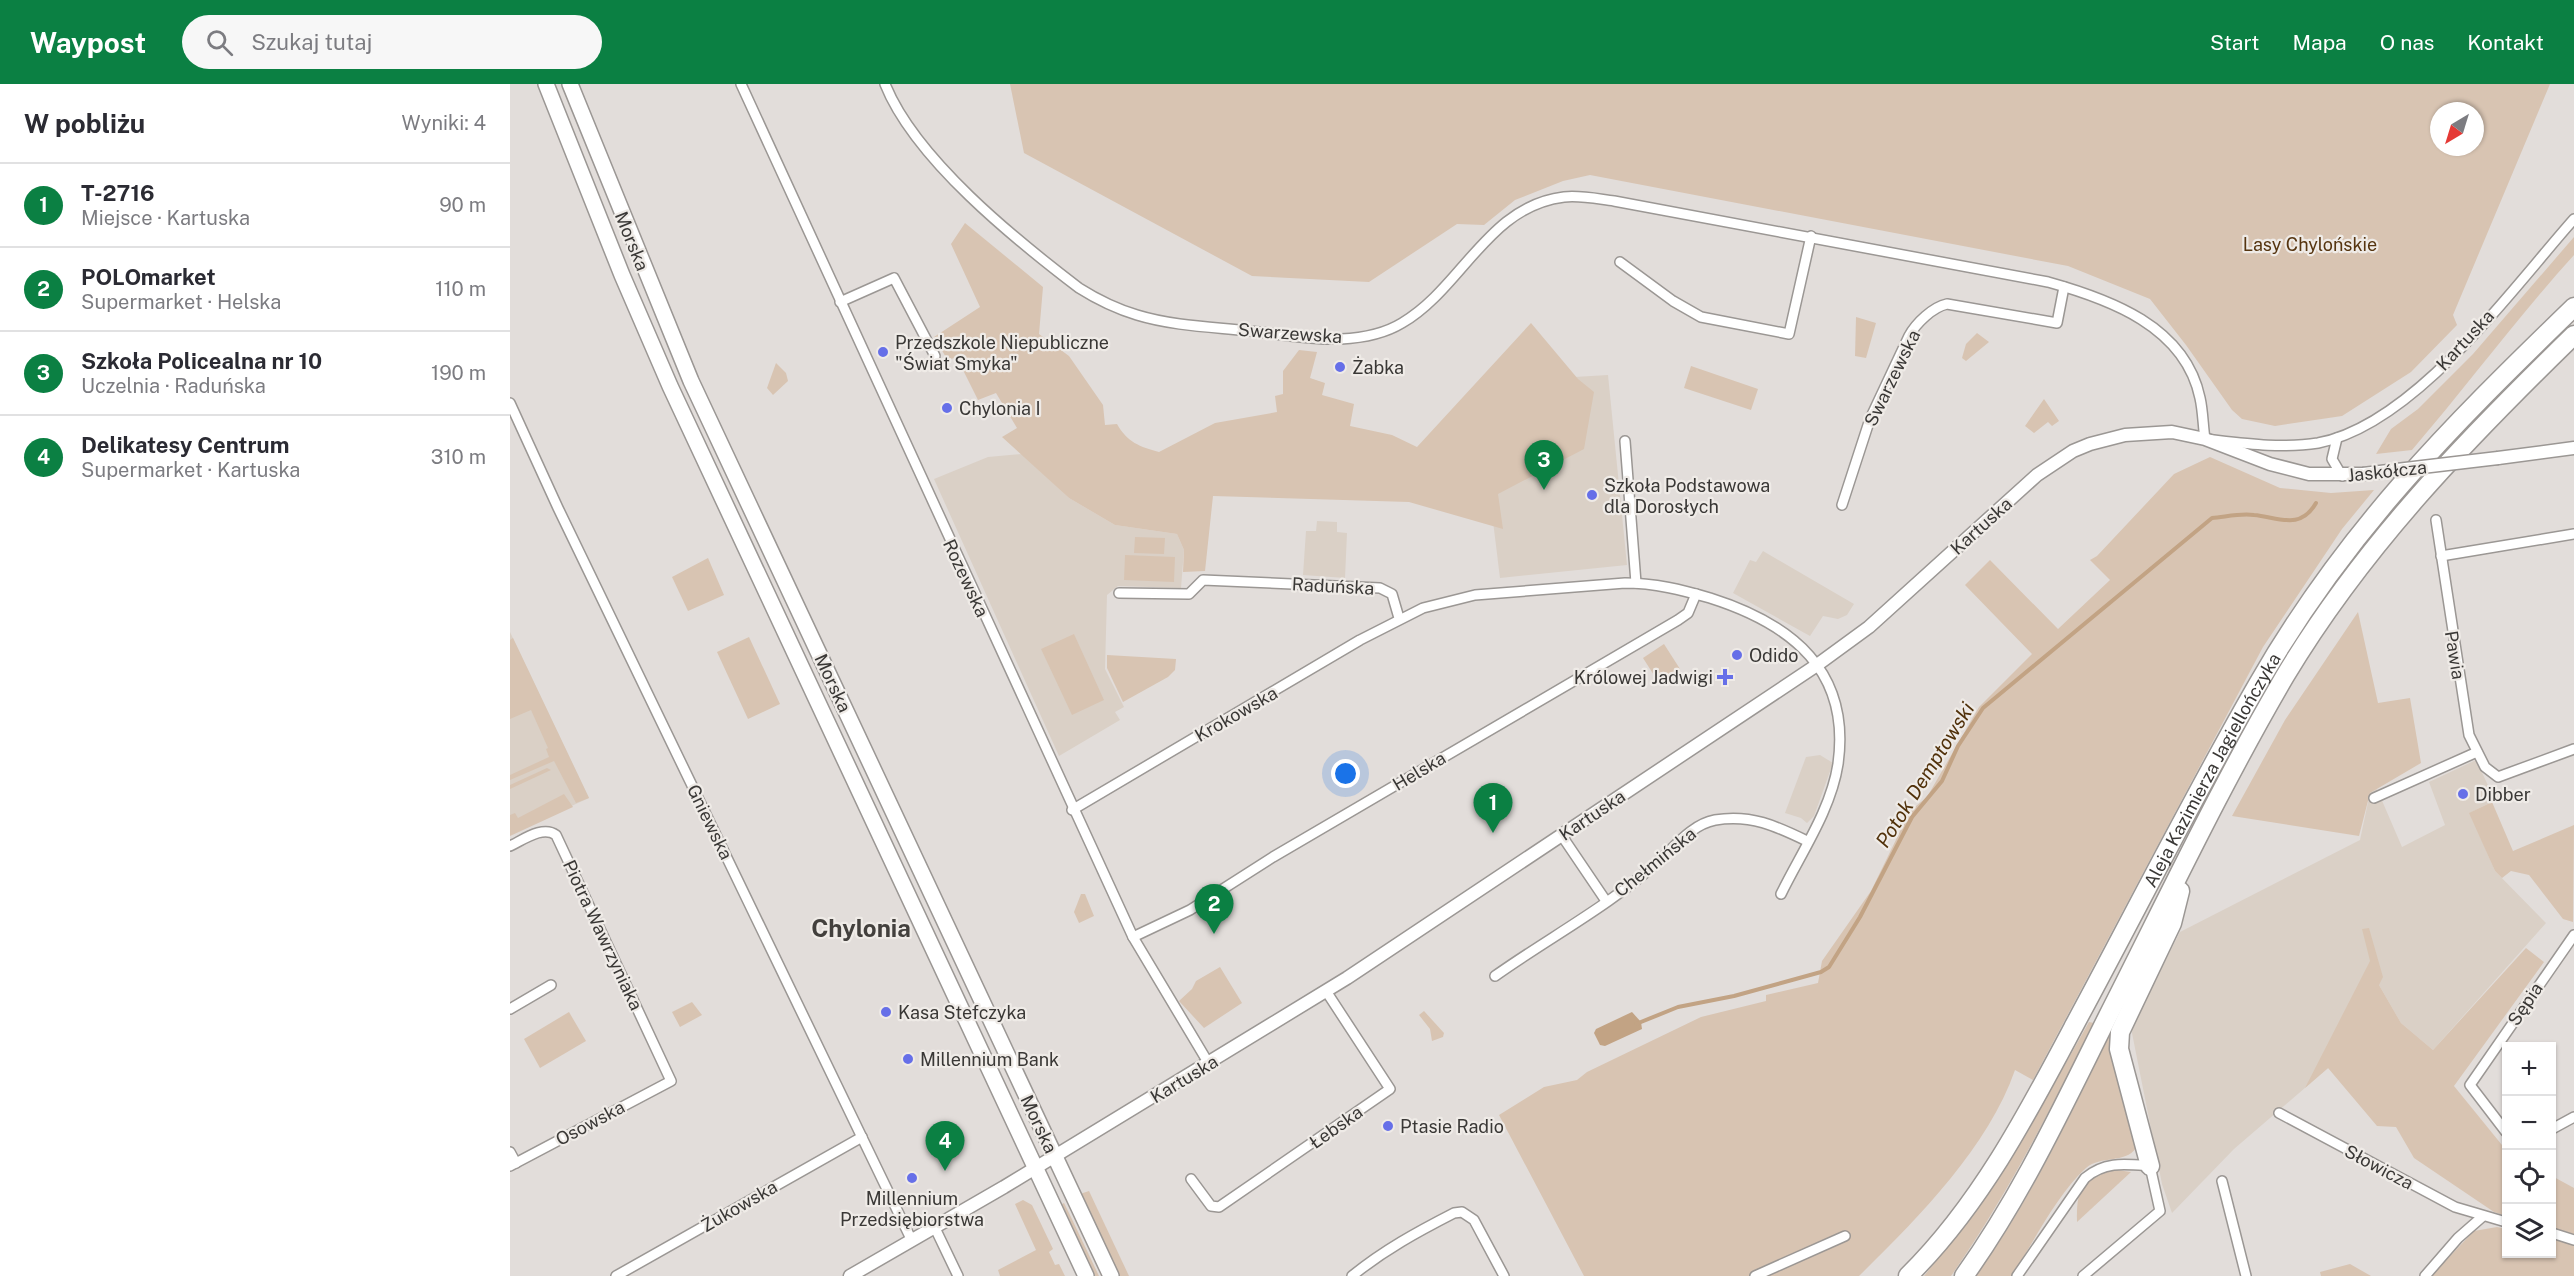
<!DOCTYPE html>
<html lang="pl">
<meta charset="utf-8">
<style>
body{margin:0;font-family:"Public Sans",sans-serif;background:#f7f7f7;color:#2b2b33}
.controls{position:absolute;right:18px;bottom:18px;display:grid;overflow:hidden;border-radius:0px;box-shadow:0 2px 4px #0004}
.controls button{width:54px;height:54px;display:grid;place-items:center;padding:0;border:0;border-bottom:2px solid #e1e1e2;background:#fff;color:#2b2b33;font:30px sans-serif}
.compass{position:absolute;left:1920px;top:18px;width:54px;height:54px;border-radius:50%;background:#fff;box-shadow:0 2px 4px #0004;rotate:218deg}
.you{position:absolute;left:836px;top:690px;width:21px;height:21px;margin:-15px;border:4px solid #fff;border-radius:50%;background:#1a73e8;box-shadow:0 0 0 9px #1a73e833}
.badge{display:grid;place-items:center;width:39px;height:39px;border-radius:50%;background:#0b8043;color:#fff;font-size:20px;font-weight:700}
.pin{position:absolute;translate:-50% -50px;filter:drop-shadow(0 2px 3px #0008)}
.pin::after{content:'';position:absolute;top:32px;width:21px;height:18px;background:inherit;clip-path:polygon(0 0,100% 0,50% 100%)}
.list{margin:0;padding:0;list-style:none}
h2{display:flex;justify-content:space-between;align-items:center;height:78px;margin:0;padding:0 24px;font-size:26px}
h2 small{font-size:20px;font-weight:400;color:#7c7c81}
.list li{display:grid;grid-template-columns:39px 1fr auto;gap:18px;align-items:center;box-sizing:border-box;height:84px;padding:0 24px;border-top:2px solid #e1e1e2}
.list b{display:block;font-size:22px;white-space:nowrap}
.list p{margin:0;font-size:20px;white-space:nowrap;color:#7c7c81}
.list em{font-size:20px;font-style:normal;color:#7c7c81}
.icon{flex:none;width:33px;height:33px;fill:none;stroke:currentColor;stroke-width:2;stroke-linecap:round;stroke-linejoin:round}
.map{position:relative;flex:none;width:2064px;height:1192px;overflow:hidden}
header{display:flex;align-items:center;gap:36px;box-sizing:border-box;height:84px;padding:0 30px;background:#0b8043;color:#fff}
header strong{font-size:28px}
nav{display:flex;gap:33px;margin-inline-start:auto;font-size:21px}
.search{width:420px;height:54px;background:#f7f7f7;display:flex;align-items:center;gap:15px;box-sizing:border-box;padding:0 21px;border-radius:33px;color:#7c7c81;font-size:22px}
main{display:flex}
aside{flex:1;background:#fff}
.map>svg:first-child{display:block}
.built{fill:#dad0c6}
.green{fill:#d8c4b2;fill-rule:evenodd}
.water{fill:#c2a384}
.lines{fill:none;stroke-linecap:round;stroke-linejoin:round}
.stream{stroke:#c2a384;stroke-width:4}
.minor-casing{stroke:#9b9794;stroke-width:12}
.tertiary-casing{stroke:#9b9794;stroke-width:15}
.primary-casing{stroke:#9b9794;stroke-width:18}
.motorway-casing{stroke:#9b9794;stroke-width:21}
.minor{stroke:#fff;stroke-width:9}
.tertiary{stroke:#fff;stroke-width:12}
.primary{stroke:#fff;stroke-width:15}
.motorway{stroke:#fff;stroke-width:18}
.tertiary-bridge-casing{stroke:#9b9794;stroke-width:15;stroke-linecap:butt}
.tertiary-bridge{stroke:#fff;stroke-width:12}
.poi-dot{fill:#666fe8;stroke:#efebe7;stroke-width:2}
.labels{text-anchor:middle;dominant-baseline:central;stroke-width:4.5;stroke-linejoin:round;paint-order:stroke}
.street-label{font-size:18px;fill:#3a3836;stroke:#efebe7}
.park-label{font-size:18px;fill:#563510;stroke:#efebe7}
.poi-label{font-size:18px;fill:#3a3836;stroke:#efebe7;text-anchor:start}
.water-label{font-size:20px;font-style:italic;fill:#51310a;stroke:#efebe7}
.district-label{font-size:24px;font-weight:bold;fill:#43403d;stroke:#efebe7}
</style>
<header>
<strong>Waypost</strong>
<div class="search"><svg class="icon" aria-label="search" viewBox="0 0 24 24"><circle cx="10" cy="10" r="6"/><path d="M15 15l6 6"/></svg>Szukaj tutaj</div>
<nav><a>Start</a><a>Mapa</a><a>O nas</a><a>Kontakt</a></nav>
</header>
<main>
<aside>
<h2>W pobliżu<small>Wyniki: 4</small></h2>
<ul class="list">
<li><span class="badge">1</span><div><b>T-2716</b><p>Miejsce · Kartuska</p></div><em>90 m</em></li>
<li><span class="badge">2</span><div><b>POLOmarket</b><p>Supermarket · Helska</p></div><em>110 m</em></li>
<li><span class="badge">3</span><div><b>Szkoła Policealna nr 10</b><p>Uczelnia · Raduńska</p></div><em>190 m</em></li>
<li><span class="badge">4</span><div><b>Delikatesy Centrum</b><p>Supermarket · Kartuska</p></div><em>310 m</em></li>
</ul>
</aside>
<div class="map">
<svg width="2064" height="1192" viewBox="0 0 2064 1192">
<rect width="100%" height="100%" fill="#e2ddda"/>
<g class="built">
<path d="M1098,291l19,190 -127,13 -24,-195z"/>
<path d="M512,370l47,44 46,27 62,9 7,16 -3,38 -63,-2 -11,9 -2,74 19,38 -9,5 5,8 -61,36 -125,-277 54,-22z"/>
<path d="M807,437l20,1v10l10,1 -2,45 -42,-3 3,-44h10z"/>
<path d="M1253,467l91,53 -7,11 -9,4 -15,-3 -13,20 -77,-43 17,-33 6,2z"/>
<path d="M0,548l79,166 -79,36z"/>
<path d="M1310,671l13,8 -19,53 -7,7 -6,-5 -16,-5 21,-56z"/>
<path d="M1966,676l19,40 -25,13 25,58 51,52 -113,127 -32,-27 -22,-38 -45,78 -100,86 -62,64 -10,-29 -31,-156 49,-96 180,-92 10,-47 7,-4 25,58 43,-22 -16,-43z"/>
</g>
<g class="green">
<path d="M500,0h1540l-97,231 4,10 -46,47 -69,44 -67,10 -33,-7 -10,-9 -46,-65 -36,-46 -82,-33 -478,-91 -27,6 -48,19 -31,25 -27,-1 -88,58 -117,-6 -228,-123zM1929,27h36v36h-36z"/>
<path d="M455,139l78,64 -4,47 30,22 34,49 2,20 12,-1c10,18 23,23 42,28l56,-29 62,-11 -2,-16 8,-2v-23l16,-21 18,2 -7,26 15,5 -3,12 32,9 -4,22 42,9 25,12 114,-124 47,56 16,13 -10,57 -86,45 5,35 -94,-27 -196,-6 -8,75 -22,1 1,-22 -7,-16 -62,-9 -46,-27 -67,-61 15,-9 -21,-35 -18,7 -21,-42 -10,1 -13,-22 46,-30 -29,-63z"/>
<path d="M2064,153v18c-57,63 -107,131 -162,195l-36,4 15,-25 27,-20 55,-55z"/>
<path d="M1346,233l20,6 -10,35 -11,-2z"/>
<path d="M1467,249l12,9 -23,19 -4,-3 4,-14z"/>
<path d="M266,279l10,10 2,8 -15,14 -6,-7z"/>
<path d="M1181,282l67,23 -7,21 -67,-22z"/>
<path d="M1534,315l15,22 -7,5 -4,-4 -14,11 -9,-7z"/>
<path d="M1700,373l70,31 51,5 43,-3 -32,39 -79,118 -230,433 -18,-10c-27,78 -98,149 -156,206h-275l-85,-161 45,-28 33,-7 10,-8 114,-55 65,-16v-6l52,-12 4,-22 49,-70 39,-80 17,-14 52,-90 53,-53 -67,-69 25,-25 68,69 52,-49 -20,-20 7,-4 77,-82z"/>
<path d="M625,453l30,1 -1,16 -30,-1z"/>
<path d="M615,471l50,2 -1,25 -50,-2z"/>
<path d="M198,474l16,37 -36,16 -16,-34z"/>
<path d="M1848,528l20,91 32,-5 11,65 -51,30 -11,43 -127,-20 53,-96z"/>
<path d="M564,550l30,66 -32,15 -31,-66z"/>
<path d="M239,553l31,67 -32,15 -31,-67z"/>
<path d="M3,554l76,160 -13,5 -22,-42 -44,19v-5l39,-18 -3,-8 2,-1 -17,-38 -21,9v-79z"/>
<path d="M1154,560l16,25 -21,14 -16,-25z"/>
<path d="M597,571l69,4 -1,11 -7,7 -45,25 -16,-34z"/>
<path d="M37,684l4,2 -41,19v-4z"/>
<path d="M54,710l9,13 -63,29v-21l5,-2 3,5z"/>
<path d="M1982,718l21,49 61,-26 -1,97 -10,-3 -34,-44 -18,-4 -9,7 -7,-7 -26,-58z"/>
<path d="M571,810h4l9,22 -15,7 -5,-11z"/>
<path d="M1859,844l14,49 -4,8 22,38 32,27 93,-102 18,14 -90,124 52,64v66l-12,-4 -80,-54 -18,-31 -19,-1 -49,-58 -23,20 65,-127 -8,-32z"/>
<path d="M710,883l22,36 -38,25 -25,-27 13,-12 4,-8z"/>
<path d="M182,918l10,13 -22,12 -8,-15z"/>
<path d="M914,927l20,22 -1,4 -11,4 -2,-12 -11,-14z"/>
<path d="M59,928l17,29 -46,27 -16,-29z"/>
<path d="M1579,938l5,1c-44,87 -87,173 -143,253h-27l53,-66 49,-76z"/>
<path d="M1600,950h3l23,114c-11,16 -35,7 -50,20 -29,26 -53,75 -74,108h-36c54,-75 93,-159 134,-242z"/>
<path d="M1600,1085l21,3 -54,50c-1,-31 4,-41 33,-53z"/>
<path d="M2042,1092l22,12v47l-22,-6z"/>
<path d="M579,1107l40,85h-10l-39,-82z"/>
<path d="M513,1116l9,5 21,44 -4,3 6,13 4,-1 6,12h-65l-2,-6 38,-20 -21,-46z"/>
<path d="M554,1119l5,10 30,63h-4l-33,-72z"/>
<path d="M1987,1143l9,2v25h46v-16l22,6v32h-143l43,-45z"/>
<path d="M1840,1180l21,12h-50l-1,-4z"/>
</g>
<path class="water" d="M1122,928l9,10 1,7 -37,17 -5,-1 -6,-12 2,-4z"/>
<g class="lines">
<path class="stream" d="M1126,940l42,-17 56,-11 87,-24 8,-5 31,-50 52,-100 30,-36 16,-35 25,-38 229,-190c13,-1 28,-5 42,-3 24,2 46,16 62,-12"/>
<defs>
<g id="minor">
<path d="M231,0l392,853 76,127"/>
<path d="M375,0c30,75 131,156 194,204 19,12 38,21 58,27 36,11 76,12 113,16 30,3 61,9 91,8 21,-1 43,-5 61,-16 60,-35 86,-117 162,-126 16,-2 34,2 50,4l434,81c61,17 137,44 152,116 3,13 3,28 5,41 36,4 76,10 113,4 96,-18 193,-153 256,-224"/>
<path d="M1110,178l53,39 28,16 88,17 22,-98"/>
<path d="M330,218l54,-24 41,78"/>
<path d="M0,319l48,105 354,733"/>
<path d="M1827,354l-5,21 10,17"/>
<path d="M1115,357l11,142"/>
<path d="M1332,421l28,-86 39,-83c7,-13 24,-29 38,-32l110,19 7,-36"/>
<path d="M1926,436l33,215 16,32 13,10 76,-28"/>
<path d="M1931,472l133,-22"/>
<path d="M609,509l70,1 14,-14 177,8 12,6 7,24"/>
<path d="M1864,714l103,-46"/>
<path d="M562,726l288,-170 63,-32 52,-13 150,-12c30,0 57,7 85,15 82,26 141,73 128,166 -7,46 -37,89 -57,130"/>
<path d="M1052,752l44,65"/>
<path d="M0,762c13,-6 33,-21 46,-11l115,246 -161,85"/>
<path d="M623,853l57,-27 83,-53 405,-237 10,-7 8,-19"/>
<path d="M985,892c55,-39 116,-71 165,-116 16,-15 33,-36 55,-40 36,-6 61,6 92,21"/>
<path d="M0,925l41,-24"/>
<path d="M1769,1029l176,94 51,15"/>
<path d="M2042,1045l22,-12"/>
<path d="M1996,1048l-36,-47 104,-150"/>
<path d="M0,1068l6,11"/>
<path d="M681,1095l20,27 8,1 171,-118 -64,-98"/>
<path d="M1712,1097l24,95"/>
<path d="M425,1144l23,48"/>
<path d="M2042,1149l22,7"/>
<path d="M106,1192l246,-139"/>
<path d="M842,1192c32,-26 65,-44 102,-63l8,-1 12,8 30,56"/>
<path d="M1245,1192l90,-40"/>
<path d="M1507,1192l68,-98c20,-17 40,-14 65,-12l10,45 -77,65"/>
<path d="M1915,1192l33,-38 24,-21"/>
</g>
<g id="tertiary">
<path d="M1988,374l76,-10"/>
<path d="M340,1192l154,-89 343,-209 470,-313 52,-38 168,-152 36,-24 17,-7 35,-9 47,-3 33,7 65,25 39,10h54"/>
</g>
<g id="primary">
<path d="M36,0l76,191 48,111 416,890"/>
<path d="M60,0l121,297 420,895"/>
</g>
<g id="motorway">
<path d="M1640,1082l-31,-117 1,-17 52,-109 8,-32"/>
<path id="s1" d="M1398,1192c72,-71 120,-163 167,-252 61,-113 119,-229 183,-340 87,-152 192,-257 316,-377"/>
<path d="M1454,1192c58,-81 99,-170 143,-258 58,-114 113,-231 178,-342 78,-130 181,-236 289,-341"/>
</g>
</defs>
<use href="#minor" class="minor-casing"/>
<use href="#tertiary" class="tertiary-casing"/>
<use href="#primary" class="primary-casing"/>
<use href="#motorway" class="motorway-casing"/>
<use href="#minor" class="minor"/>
<use href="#tertiary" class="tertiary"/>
<use href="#primary" class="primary"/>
<use href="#motorway" class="motorway"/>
<defs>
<path id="tertiary-bridge" d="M1853,390l135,-16"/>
</defs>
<use href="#tertiary-bridge" class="tertiary-bridge-casing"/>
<use href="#tertiary-bridge" class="tertiary-bridge"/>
</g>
<g class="poi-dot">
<circle cx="373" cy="268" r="6"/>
<circle cx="830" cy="283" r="6"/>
<circle cx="437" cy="324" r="6"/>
<circle cx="1082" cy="411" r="6"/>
<circle cx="1227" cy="571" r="6"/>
<path d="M1212 584h6v6h6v6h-6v6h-6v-6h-6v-6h6z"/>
<circle cx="1953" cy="710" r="6"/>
<circle cx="376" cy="928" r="6"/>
<circle cx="398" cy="975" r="6"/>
<circle cx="878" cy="1042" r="6"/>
<circle cx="402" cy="1094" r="6"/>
</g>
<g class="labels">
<g class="street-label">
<text transform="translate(122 157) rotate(68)">Morska</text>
<text transform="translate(780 249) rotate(4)">Swarzewska</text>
<text transform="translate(1955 256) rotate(-47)">Kartuska</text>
<text transform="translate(1382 294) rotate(-64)">Swarzewska</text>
<text transform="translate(1877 387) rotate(-6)">Jaskółcza</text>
<text transform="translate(1471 442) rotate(-42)">Kartuska</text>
<text transform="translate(456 494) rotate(65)">Rozewska</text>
<text transform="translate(823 502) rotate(3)">Raduńska</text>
<text transform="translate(1945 571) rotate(81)">Pawia</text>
<text transform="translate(323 599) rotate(65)">Morska</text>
<text transform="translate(726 630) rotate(-30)">Krokowska</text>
<text transform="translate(909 687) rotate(-31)">Helska</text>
<text stroke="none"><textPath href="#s1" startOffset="592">Aleja Kazimierza Jagiellończyka</textPath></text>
<text transform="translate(1082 731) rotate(-34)">Kartuska</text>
<text transform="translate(200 738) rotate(64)">Gniewska</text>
<text transform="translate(1145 778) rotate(-39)">Chełmińska</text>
<text transform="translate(93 851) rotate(65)">Piotra Wawrzyniaka</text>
<text transform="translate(2015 920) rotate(-56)">Sępia</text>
<text transform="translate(674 995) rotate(-31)">Kartuska</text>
<text transform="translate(80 1039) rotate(-28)">Osowska</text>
<text transform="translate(529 1040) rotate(65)">Morska</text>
<text transform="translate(826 1043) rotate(-35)">Łebska</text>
<text transform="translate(1869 1083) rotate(28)">Słowicza</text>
<text transform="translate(229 1122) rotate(-30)">Żukowska</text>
</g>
<g class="park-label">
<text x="1800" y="160">Lasy Chylońskie</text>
</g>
<g class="poi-label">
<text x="385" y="258">Przedszkole Niepubliczne<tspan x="385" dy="21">"Świat Smyka"</tspan></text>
<text x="842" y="283">Żabka</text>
<text x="449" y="324">Chylonia I</text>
<text x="1094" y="401">Szkoła Podstawowa<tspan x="1094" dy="21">dla Dorosłych</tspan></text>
<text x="1239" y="571">Odido</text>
<text x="1203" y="593" text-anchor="end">Królowej Jadwigi</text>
<text x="1965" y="710">Dibber</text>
<text x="388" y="928">Kasa Stefczyka</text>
<text x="410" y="975">Millennium Bank</text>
<text x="890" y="1042">Ptasie Radio</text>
<text x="402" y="1114" text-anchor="middle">Millennium<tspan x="402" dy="21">Przedsiębiorstwa</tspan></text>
</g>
<g class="water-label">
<text transform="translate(1415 691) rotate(-58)">Potok Demptowski</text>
</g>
<g class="district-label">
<text x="351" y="844">Chylonia</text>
</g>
</g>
</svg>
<div class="controls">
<button>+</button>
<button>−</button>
<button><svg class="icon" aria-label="locate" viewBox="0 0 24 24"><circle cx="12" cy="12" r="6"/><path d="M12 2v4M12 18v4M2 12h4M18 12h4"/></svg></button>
<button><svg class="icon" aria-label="layers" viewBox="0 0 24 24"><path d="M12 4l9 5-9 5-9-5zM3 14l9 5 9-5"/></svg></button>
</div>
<svg class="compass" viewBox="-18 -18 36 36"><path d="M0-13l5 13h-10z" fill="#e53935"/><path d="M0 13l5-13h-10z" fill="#7c7c81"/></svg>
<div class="you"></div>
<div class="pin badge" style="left:983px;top:749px">1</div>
<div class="pin badge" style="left:704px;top:850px">2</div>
<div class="pin badge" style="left:1034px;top:406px">3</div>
<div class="pin badge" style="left:435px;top:1087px">4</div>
</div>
</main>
